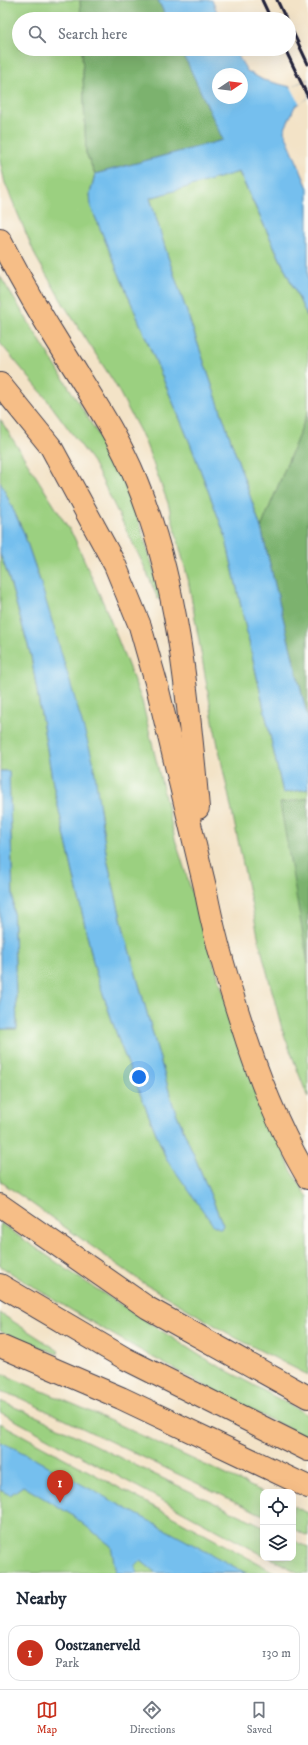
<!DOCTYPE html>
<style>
body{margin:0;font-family:"IM FELL DW Pica",serif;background:#f6f6f7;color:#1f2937}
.controls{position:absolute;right:12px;bottom:12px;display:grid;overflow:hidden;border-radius:8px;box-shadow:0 4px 16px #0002}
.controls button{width:36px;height:36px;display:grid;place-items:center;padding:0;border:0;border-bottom:1px solid #e0e1e3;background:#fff;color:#1f2937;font:20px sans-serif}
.compass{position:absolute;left:212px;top:68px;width:36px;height:36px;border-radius:50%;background:#fff;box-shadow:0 4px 16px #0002;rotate:77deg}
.you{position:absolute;left:139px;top:1077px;width:14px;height:14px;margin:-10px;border:3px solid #fff;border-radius:50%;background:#1a73e8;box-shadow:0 0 0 6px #1a73e833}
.badge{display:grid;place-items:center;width:26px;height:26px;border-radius:50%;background:#c8321e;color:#fff;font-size:13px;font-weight:700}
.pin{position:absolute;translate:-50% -33px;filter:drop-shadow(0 1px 2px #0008)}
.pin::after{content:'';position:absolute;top:21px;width:14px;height:12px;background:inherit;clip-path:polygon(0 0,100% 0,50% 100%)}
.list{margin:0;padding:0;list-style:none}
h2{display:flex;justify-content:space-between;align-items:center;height:52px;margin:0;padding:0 16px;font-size:17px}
h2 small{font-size:13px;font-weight:400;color:#747a83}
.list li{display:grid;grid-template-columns:26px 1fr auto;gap:12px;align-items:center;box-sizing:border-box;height:56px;margin:0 8px 8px;padding:0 8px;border:1px solid #e0e1e3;border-radius:12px}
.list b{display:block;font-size:15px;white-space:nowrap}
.list p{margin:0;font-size:13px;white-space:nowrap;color:#747a83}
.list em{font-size:13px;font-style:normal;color:#747a83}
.icon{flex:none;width:22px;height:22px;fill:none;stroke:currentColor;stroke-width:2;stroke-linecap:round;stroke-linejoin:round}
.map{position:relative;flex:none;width:308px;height:1573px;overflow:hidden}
.search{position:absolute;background:#fff;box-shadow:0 4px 16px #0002;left:12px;right:12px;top:12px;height:44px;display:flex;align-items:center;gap:10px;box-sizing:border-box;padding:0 14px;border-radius:22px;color:#747a83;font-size:15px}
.sheet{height:116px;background:#fff}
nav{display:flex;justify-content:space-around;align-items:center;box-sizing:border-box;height:56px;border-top:1px solid #e0e1e3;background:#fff;font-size:11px;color:#747a83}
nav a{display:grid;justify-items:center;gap:2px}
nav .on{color:#c8321e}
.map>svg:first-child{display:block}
.green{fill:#9bd080;stroke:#5e795e}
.forest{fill:#7cb26e;stroke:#4f6a54}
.water{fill:#75bfee;stroke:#4c7094;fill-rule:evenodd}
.pier{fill:#f3e3c7}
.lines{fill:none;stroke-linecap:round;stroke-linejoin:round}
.highway-casing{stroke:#413f50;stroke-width:24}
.highway{stroke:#f6be87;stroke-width:22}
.rail{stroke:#22223b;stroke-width:3}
</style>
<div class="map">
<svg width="308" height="1573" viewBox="0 0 308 1573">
<rect width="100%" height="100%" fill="#fdfcf7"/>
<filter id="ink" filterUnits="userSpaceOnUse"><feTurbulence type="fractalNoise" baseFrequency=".025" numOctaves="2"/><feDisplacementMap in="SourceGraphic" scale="8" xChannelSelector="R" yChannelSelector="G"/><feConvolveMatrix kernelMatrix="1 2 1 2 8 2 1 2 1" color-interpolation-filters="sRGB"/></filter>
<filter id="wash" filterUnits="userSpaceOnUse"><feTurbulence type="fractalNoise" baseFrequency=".012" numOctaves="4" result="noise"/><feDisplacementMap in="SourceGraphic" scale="16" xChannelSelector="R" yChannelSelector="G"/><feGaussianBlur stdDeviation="0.9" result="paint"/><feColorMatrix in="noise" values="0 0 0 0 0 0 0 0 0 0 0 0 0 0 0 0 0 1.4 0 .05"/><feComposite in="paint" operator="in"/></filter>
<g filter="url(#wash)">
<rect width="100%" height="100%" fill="#f3e3c7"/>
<g class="green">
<path d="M0,0h80l1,19h-62v30h63l4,104 9,21 -5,20 1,13 99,236 35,92 58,258 25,-4v309l-26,-69 -22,-84 -46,-219 -26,-147 -20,-76 -24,-64 -29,-55 -51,-79 -28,-48 -31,-74 -5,-22z"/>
<path d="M238,171l70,147v94l-47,116 -93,-271 -18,-59z"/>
<path d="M0,276l117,189 22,56 23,77 -4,1 -14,-33 -51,-104 -51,-69 -42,-50z"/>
<path d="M0,419l74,118 32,72 36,92 33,138 46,146 69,183 18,30v177l-72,-37 -94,-56 -142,-101v-152h17l-8,-258h-9v-217l8,21 23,81 22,128 42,186 25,74 46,114 57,67 -50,-120 -48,-170 -18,-76 -7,-51 -59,-224 -18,-53 -23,-50z"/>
<path d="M0,1223l78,54 124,80 106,58v23c-106,-51 -209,-109 -308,-172z"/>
<path d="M0,1313l59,38 -1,3 -58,-23z"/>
<path d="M0,1373l87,37 176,82v23l-243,-117 -20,-7z"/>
<path d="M0,1401l38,16 105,52 120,57v29l-263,-143z"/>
<path d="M0,1423l276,150h-276v-128l64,30 -64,-33z"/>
<path d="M293,1506l15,7v23l-15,-7z"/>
<path d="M293,1540l15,7v26h-9l-29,-15h23z"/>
</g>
<g class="forest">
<path d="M80,0h78l9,19h-86z"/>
<path d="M82,49h99l43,91 -129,34 -9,-21z"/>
<path d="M308,412v307l-47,-191z"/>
<path d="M308,798v166l-28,-161z"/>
</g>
<g class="water">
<path d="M158,0h54l8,19h-53z"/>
<path d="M181,49h53l13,22 16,9 28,7 17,-8v19l-13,8 -11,25 24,57v130l-69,-146 -89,26 18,59 93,271 47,191v70l-25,4 -58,-258 -35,-92 -99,-236 -1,-13 5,-20 128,-34zM218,74h24v24h-24z"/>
<path d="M0,481l23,50 18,53 52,176 14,99 18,76 48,170 50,120 -2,4 -8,-4 -47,-67 -46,-114 -25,-74 -42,-186 -22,-128 -23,-81 -8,-21z"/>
<path d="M0,771h9l8,258h-17z"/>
<path d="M0,1442l14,6 232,125h-90l-15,-12 -6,4 2,8h-21l-5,-27 -39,-31 -49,-29 -13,9 -10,-5z"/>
</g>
<path class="pier" d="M308,79v19l-8,6 -10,-19 4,-1 1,1z"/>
</g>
<g filter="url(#ink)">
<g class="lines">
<defs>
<g id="highway">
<path d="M0,240c19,37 39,72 61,107 26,43 56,86 75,133 43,104 52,217 62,328"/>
<path d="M0,384l51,63 64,118 25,61 17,60 48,201c8,45 21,89 35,132 17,55 38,109 68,159"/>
<path d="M0,1205l148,103 160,89"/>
<path d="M0,1285l126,74 182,91"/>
<path d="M0,1346l121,52 187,89"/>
</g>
</defs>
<use href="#highway" class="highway-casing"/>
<use href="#highway" class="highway"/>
<g class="rail">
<path d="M262,0l9,19"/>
<path d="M277,0l9,19"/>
<path d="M289,24l19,40"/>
<path d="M285,49l23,48"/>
</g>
</g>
</g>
</svg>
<div class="controls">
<button><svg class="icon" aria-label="locate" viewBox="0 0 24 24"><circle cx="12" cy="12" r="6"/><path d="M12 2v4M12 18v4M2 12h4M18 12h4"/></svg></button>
<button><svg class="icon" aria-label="layers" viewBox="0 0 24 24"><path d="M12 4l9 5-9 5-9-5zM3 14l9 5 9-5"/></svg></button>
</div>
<svg class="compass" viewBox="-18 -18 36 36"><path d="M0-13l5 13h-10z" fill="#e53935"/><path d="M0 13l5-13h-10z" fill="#747a83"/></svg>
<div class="you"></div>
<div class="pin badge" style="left:60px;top:1503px">1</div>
<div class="search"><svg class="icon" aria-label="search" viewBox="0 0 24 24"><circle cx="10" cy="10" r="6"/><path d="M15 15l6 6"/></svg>Search here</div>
</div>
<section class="sheet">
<h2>Nearby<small></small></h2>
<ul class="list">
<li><span class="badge">1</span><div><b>Oostzanerveld</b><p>Park</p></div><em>130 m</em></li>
</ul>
</section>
<nav>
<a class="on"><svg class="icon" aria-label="map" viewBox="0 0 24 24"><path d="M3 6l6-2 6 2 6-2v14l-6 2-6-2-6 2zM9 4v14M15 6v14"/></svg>Map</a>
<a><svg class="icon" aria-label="directions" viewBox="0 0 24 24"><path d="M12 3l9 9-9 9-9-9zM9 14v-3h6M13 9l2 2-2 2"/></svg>Directions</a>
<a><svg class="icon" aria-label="saved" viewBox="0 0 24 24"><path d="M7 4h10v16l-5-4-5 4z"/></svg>Saved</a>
</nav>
